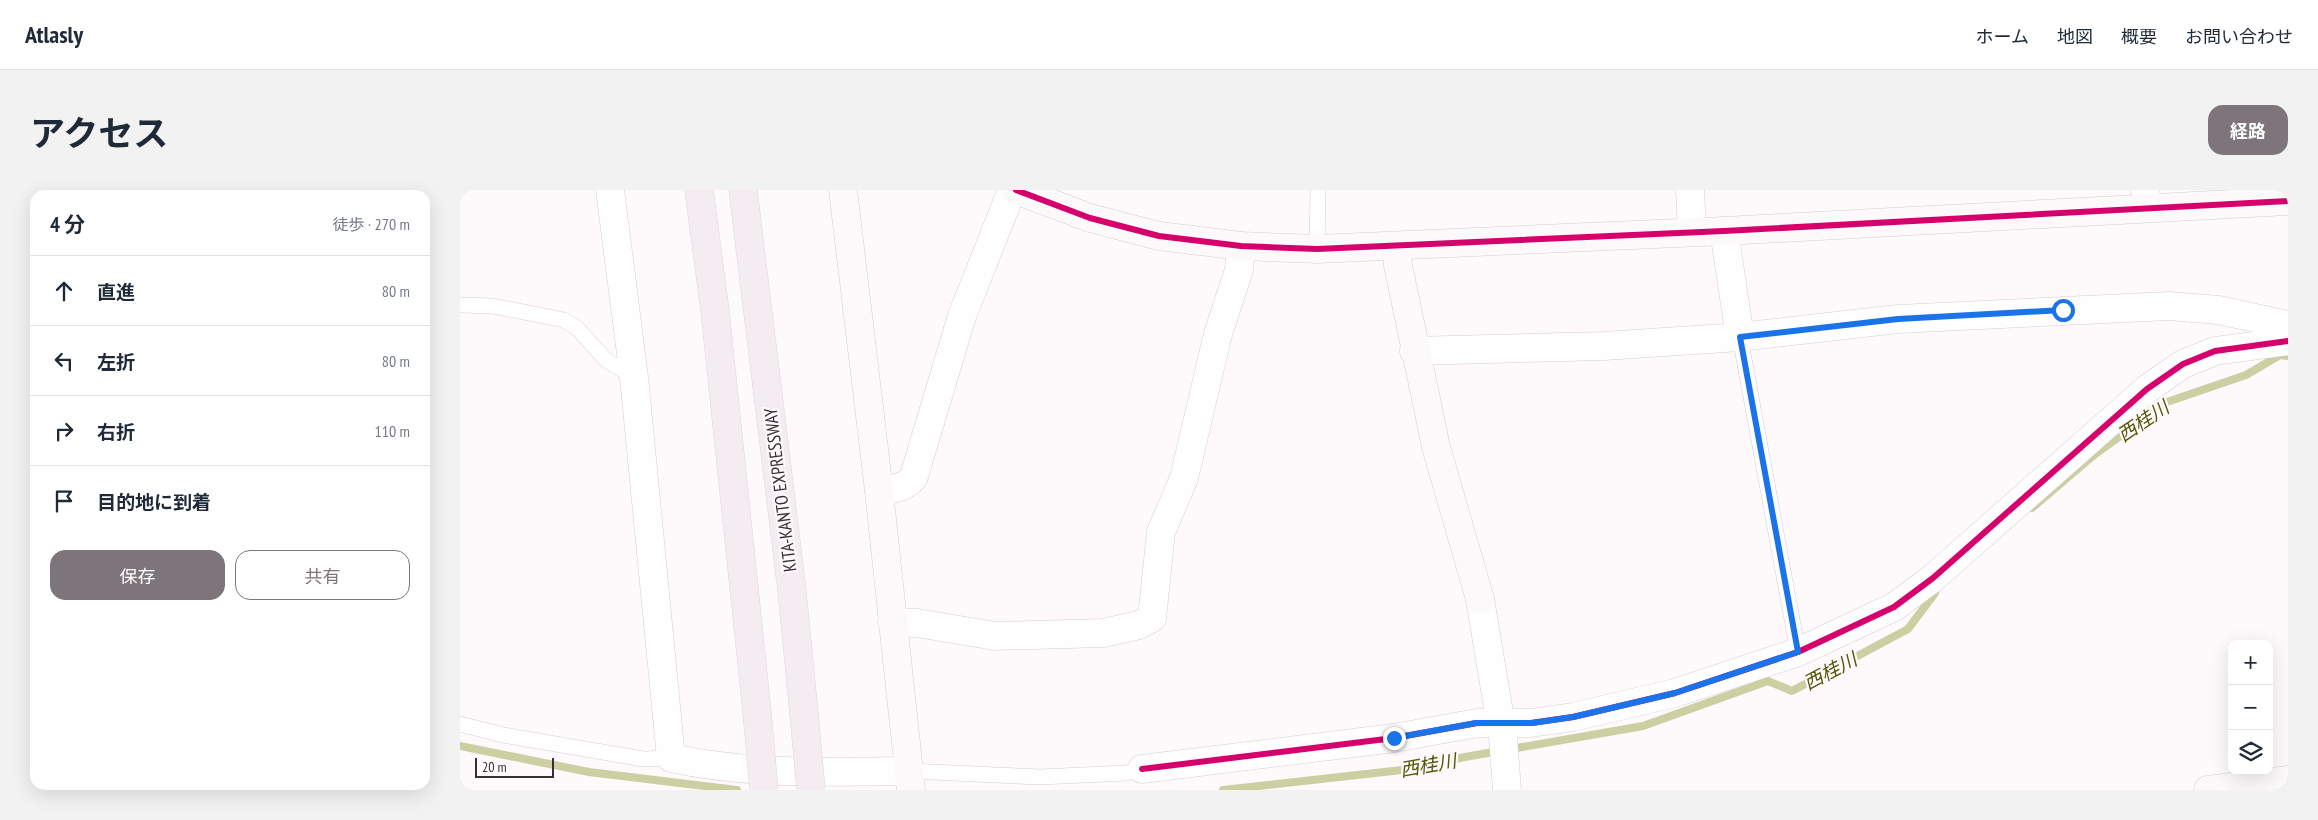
<!DOCTYPE html>
<html lang="ja">
<meta charset="utf-8">
<style>
body{margin:0;font-family:"PT Sans Narrow","Noto Sans JP",sans-serif;background:#f2f2f3;color:#1f2937}
.controls{position:absolute;right:15px;bottom:15px;display:grid;overflow:hidden;border-radius:10px;box-shadow:0 5px 20px #0002}
.controls button{width:45px;height:45px;display:grid;place-items:center;padding:0;border:0;border-bottom:1px solid #e0e1e3;background:#fff;color:#1f2937;font:25px sans-serif}
.scale{position:absolute;left:15px;bottom:12px;width:79px;box-sizing:border-box;padding-left:5px;border:2px solid #392e35;border-top:0;font-size:14px;line-height:18px;white-space:nowrap;color:#392e35;-webkit-text-stroke:4px #fff9fc;paint-order:stroke}
.stop{position:absolute;width:15px;height:15px;margin:-11px;border:4px solid #1a73e8;border-radius:50%;background:#fff}
.stop.end{background:#1a73e8;border-color:#fff;box-shadow:0 1px 5px #0008}
.list{margin:0;padding:0;list-style:none}
h2{display:flex;justify-content:space-between;align-items:center;height:65px;margin:0;padding:0 20px;font-size:21px}
h2 small{font-size:16px;font-weight:400;color:#747a83}
.list li{display:grid;grid-template-columns:32px 1fr auto;gap:15px;align-items:center;box-sizing:border-box;height:70px;padding:0 20px;border-top:1px solid #e0e1e3}
.list b{display:block;font-size:19px;white-space:nowrap}
.list em{font-size:16px;font-style:normal;color:#747a83}
.actions{display:flex;gap:10px;padding:15px 20px}
.actions a{flex:1;padding:11px 0;border:1px solid #7e757b;border-radius:15px;text-align:center;font-size:18px;color:#7e757b}
.actions .main{background:#7e757b;color:#fff}
.icon{flex:none;width:28px;height:28px;fill:none;stroke:currentColor;stroke-width:2;stroke-linecap:round;stroke-linejoin:round}
.map{position:relative;flex:none;width:1828px;height:600px;overflow:hidden;border-radius:15px}
header{display:flex;align-items:center;gap:30px;box-sizing:border-box;height:70px;padding:0 25px;background:#fff;border-bottom:1px solid #e0e1e3}
header strong{font-size:24px}
nav{display:flex;gap:28px;margin-inline-start:auto;font-size:18px}
.intro{display:flex;align-items:center;justify-content:space-between;box-sizing:border-box;height:120px;padding:0 30px}
h1{margin:0;font-size:35px}
.button{padding:12px 22px;border-radius:15px;background:#7e757b;color:#fff;font-size:18px;font-weight:700}
main{display:flex;gap:30px;padding:0 30px}
aside{flex:1;background:#fff;border-radius:15px;box-shadow:0 5px 20px #0002}
.map>svg:first-child{display:block}
.lines{fill:none;stroke-linecap:round;stroke-linejoin:round}
.stream{stroke:#cccfa1;stroke-width:8}
.lane-casing{stroke:#d4cdd1;stroke-width:16}
.street-casing{stroke:#d4cdd1;stroke-width:29}
.secondary-casing{stroke:#d4cdd1;stroke-width:29}
.highway-casing{stroke:#dbd8da;stroke-width:29}
.lane{stroke:#fffeff;stroke-width:15}
.street{stroke:#fffeff;stroke-width:28}
.secondary{stroke:#fbf9fa;stroke-width:28}
.highway{stroke:#f5ecf1;stroke-width:28}
.highway-bridge-casing{stroke:#dbd8da;stroke-width:29;stroke-linecap:butt}
.highway-bridge{stroke:#f5ecf1;stroke-width:28}
.cycleway-casing{stroke:#fff9fc;stroke-width:9}
.cycleway{stroke:#d6006c;stroke-width:6}
.route{stroke:#1a73e8;stroke-width:6}
.labels{text-anchor:middle;dominant-baseline:central;stroke-width:4.5;stroke-linejoin:round;paint-order:stroke}
.street-label{font-size:18px;fill:#392e35;stroke:#fff9fc}
.water-label{font-size:19px;font-style:italic;fill:#535706;stroke:#fff9fc}
</style>
<header>
<strong>Atlasly</strong>
<nav><a>ホーム</a><a>地図</a><a>概要</a><a>お問い合わせ</a></nav>
</header>
<div class="intro"><h1>アクセス</h1><a class="button">経路</a></div>
<main>
<aside>
<h2>4 分<small>徒歩 · 270 m</small></h2>
<ul class="list">
<li><svg class="icon" aria-label="ahead" viewBox="0 0 24 24"><path d="M12 20V5M6 11l6-6 6 6"/></svg><div><b>直進</b></div><em>80 m</em></li>
<li><svg class="icon" aria-label="left" viewBox="0 0 24 24"><path d="M17 20v-9H6M10 6l-5 5 5 5"/></svg><div><b>左折</b></div><em>80 m</em></li>
<li><svg class="icon" aria-label="right" viewBox="0 0 24 24"><path d="M7 20v-9h11M14 6l5 5-5 5"/></svg><div><b>右折</b></div><em>110 m</em></li>
<li><svg class="icon" aria-label="arrive" viewBox="0 0 24 24"><path d="M6 21V4h12l-3 4 3 4H6"/></svg><div><b>目的地に到着</b></div></li>
</ul>
<div class="actions"><a class="main">保存</a><a>共有</a></div>
</aside>
<div class="map">
<svg width="1828" height="600" viewBox="0 0 1828 600">
<rect width="100%" height="100%" fill="#fefafc"/>
<g class="lines">
<g class="stream">
<path d="M1572,318l62,-53 73,-53 79,-27 34,-20 8,1"/>
<path d="M0,556l129,26 148,18"/>
<path d="M763,600l179,-20 63,-13 178,-31 125,-45 24,10 116,-62 27,-36"/>
</g>
<defs>
<g id="lane">
<path d="M857,59l1,-59"/>
<path d="M0,115l33,1 71,14 13,8 29,32 28,17"/>
<path d="M1280,147l58,315"/>
<path d="M0,534l43,11 140,24 28,-1"/>
<path d="M450,581l130,6 86,-4 16,-4"/>
</g>
<g id="street">
<path d="M150,0l24,187 37,381c79,17 159,14 239,13"/>
<path d="M1230,0l2,41"/>
<path d="M1685,0l3,18"/>
<path d="M1264,41l16,106"/>
<path d="M954,161l190,-5 136,-9 158,-18 271,-13 49,4 70,15"/>
<path d="M419,301c13,-2 28,-3 35,-15l48,-160 50,-126"/>
<path d="M1020,409l23,138 4,53"/>
<path d="M432,432l25,1 78,13 108,-3 36,-8 13,-7 9,-86 23,-54 34,-144 21,-64 2,-24"/>
<path d="M682,579l252,-31 83,-15h54l42,-6 102,-24 123,-41 96,-45 39,-29 214,-189 36,-25 32,-13 73,-10"/>
</g>
<g id="secondary">
<path d="M383,0l36,301 32,299"/>
<path d="M556,0l74,28 69,18 82,10 76,3 407,-18 564,-30"/>
<path d="M936,57l2,18 38,182 44,152"/>
<path d="M1748,600l80,-10"/>
</g>
<g id="highway">
<path d="M239,0l16,121 42,401"/>
<path d="M283,0l49,401 12,123"/>
</g>
</defs>
<use href="#lane" class="lane-casing"/>
<use href="#street" class="street-casing"/>
<use href="#secondary" class="secondary-casing"/>
<use href="#highway" class="highway-casing"/>
<use href="#lane" class="lane"/>
<use href="#street" class="street"/>
<use href="#secondary" class="secondary"/>
<use href="#highway" class="highway"/>
<defs>
<g id="highway-bridge">
<path d="M297,522l7,78"/>
<path d="M344,524l7,76"/>
</g>
</defs>
<use href="#highway-bridge" class="highway-bridge-casing"/>
<use href="#highway-bridge" class="highway-bridge"/>
<defs>
<g id="cycleway">
<path d="M556,0l74,28 69,18 82,10 76,3 407,-18 564,-30"/>
<path d="M682,579l252,-31 83,-15h54l42,-6 102,-24 123,-41 96,-45 39,-29 214,-189 36,-25 32,-13 73,-10"/>
</g>
</defs>
<use href="#cycleway" class="cycleway-casing"/>
<use href="#cycleway" class="cycleway"/>
</g>
<g class="lines">
<path class="route" d="M934,548l82,-15h56l41,-6 102,-24 123,-41 -58,-315 158,-18 165,-9"/>
</g>
<g class="labels">
<g class="street-label">
<text transform="translate(320 300) rotate(-97)">KITA-KANTO EXPRESSWAY</text>
</g>
<g class="water-label">
<text transform="translate(1683 231) rotate(-34)">西桂川</text>
<text transform="translate(1370 481) rotate(-28)">西桂川</text>
<text transform="translate(968 575) rotate(-10)">西桂川</text>
</g>
</g>
</svg>
<div class="controls">
<button>+</button>
<button>−</button>
<button><svg class="icon" aria-label="layers" viewBox="0 0 24 24"><path d="M12 4l9 5-9 5-9-5zM3 14l9 5 9-5"/></svg></button>
</div>
<div class="scale">20 m</div>
<div class="stop" style="left:1603px;top:120px"></div>
<div class="stop end" style="left:934px;top:548px"></div>
</div>
</main>
